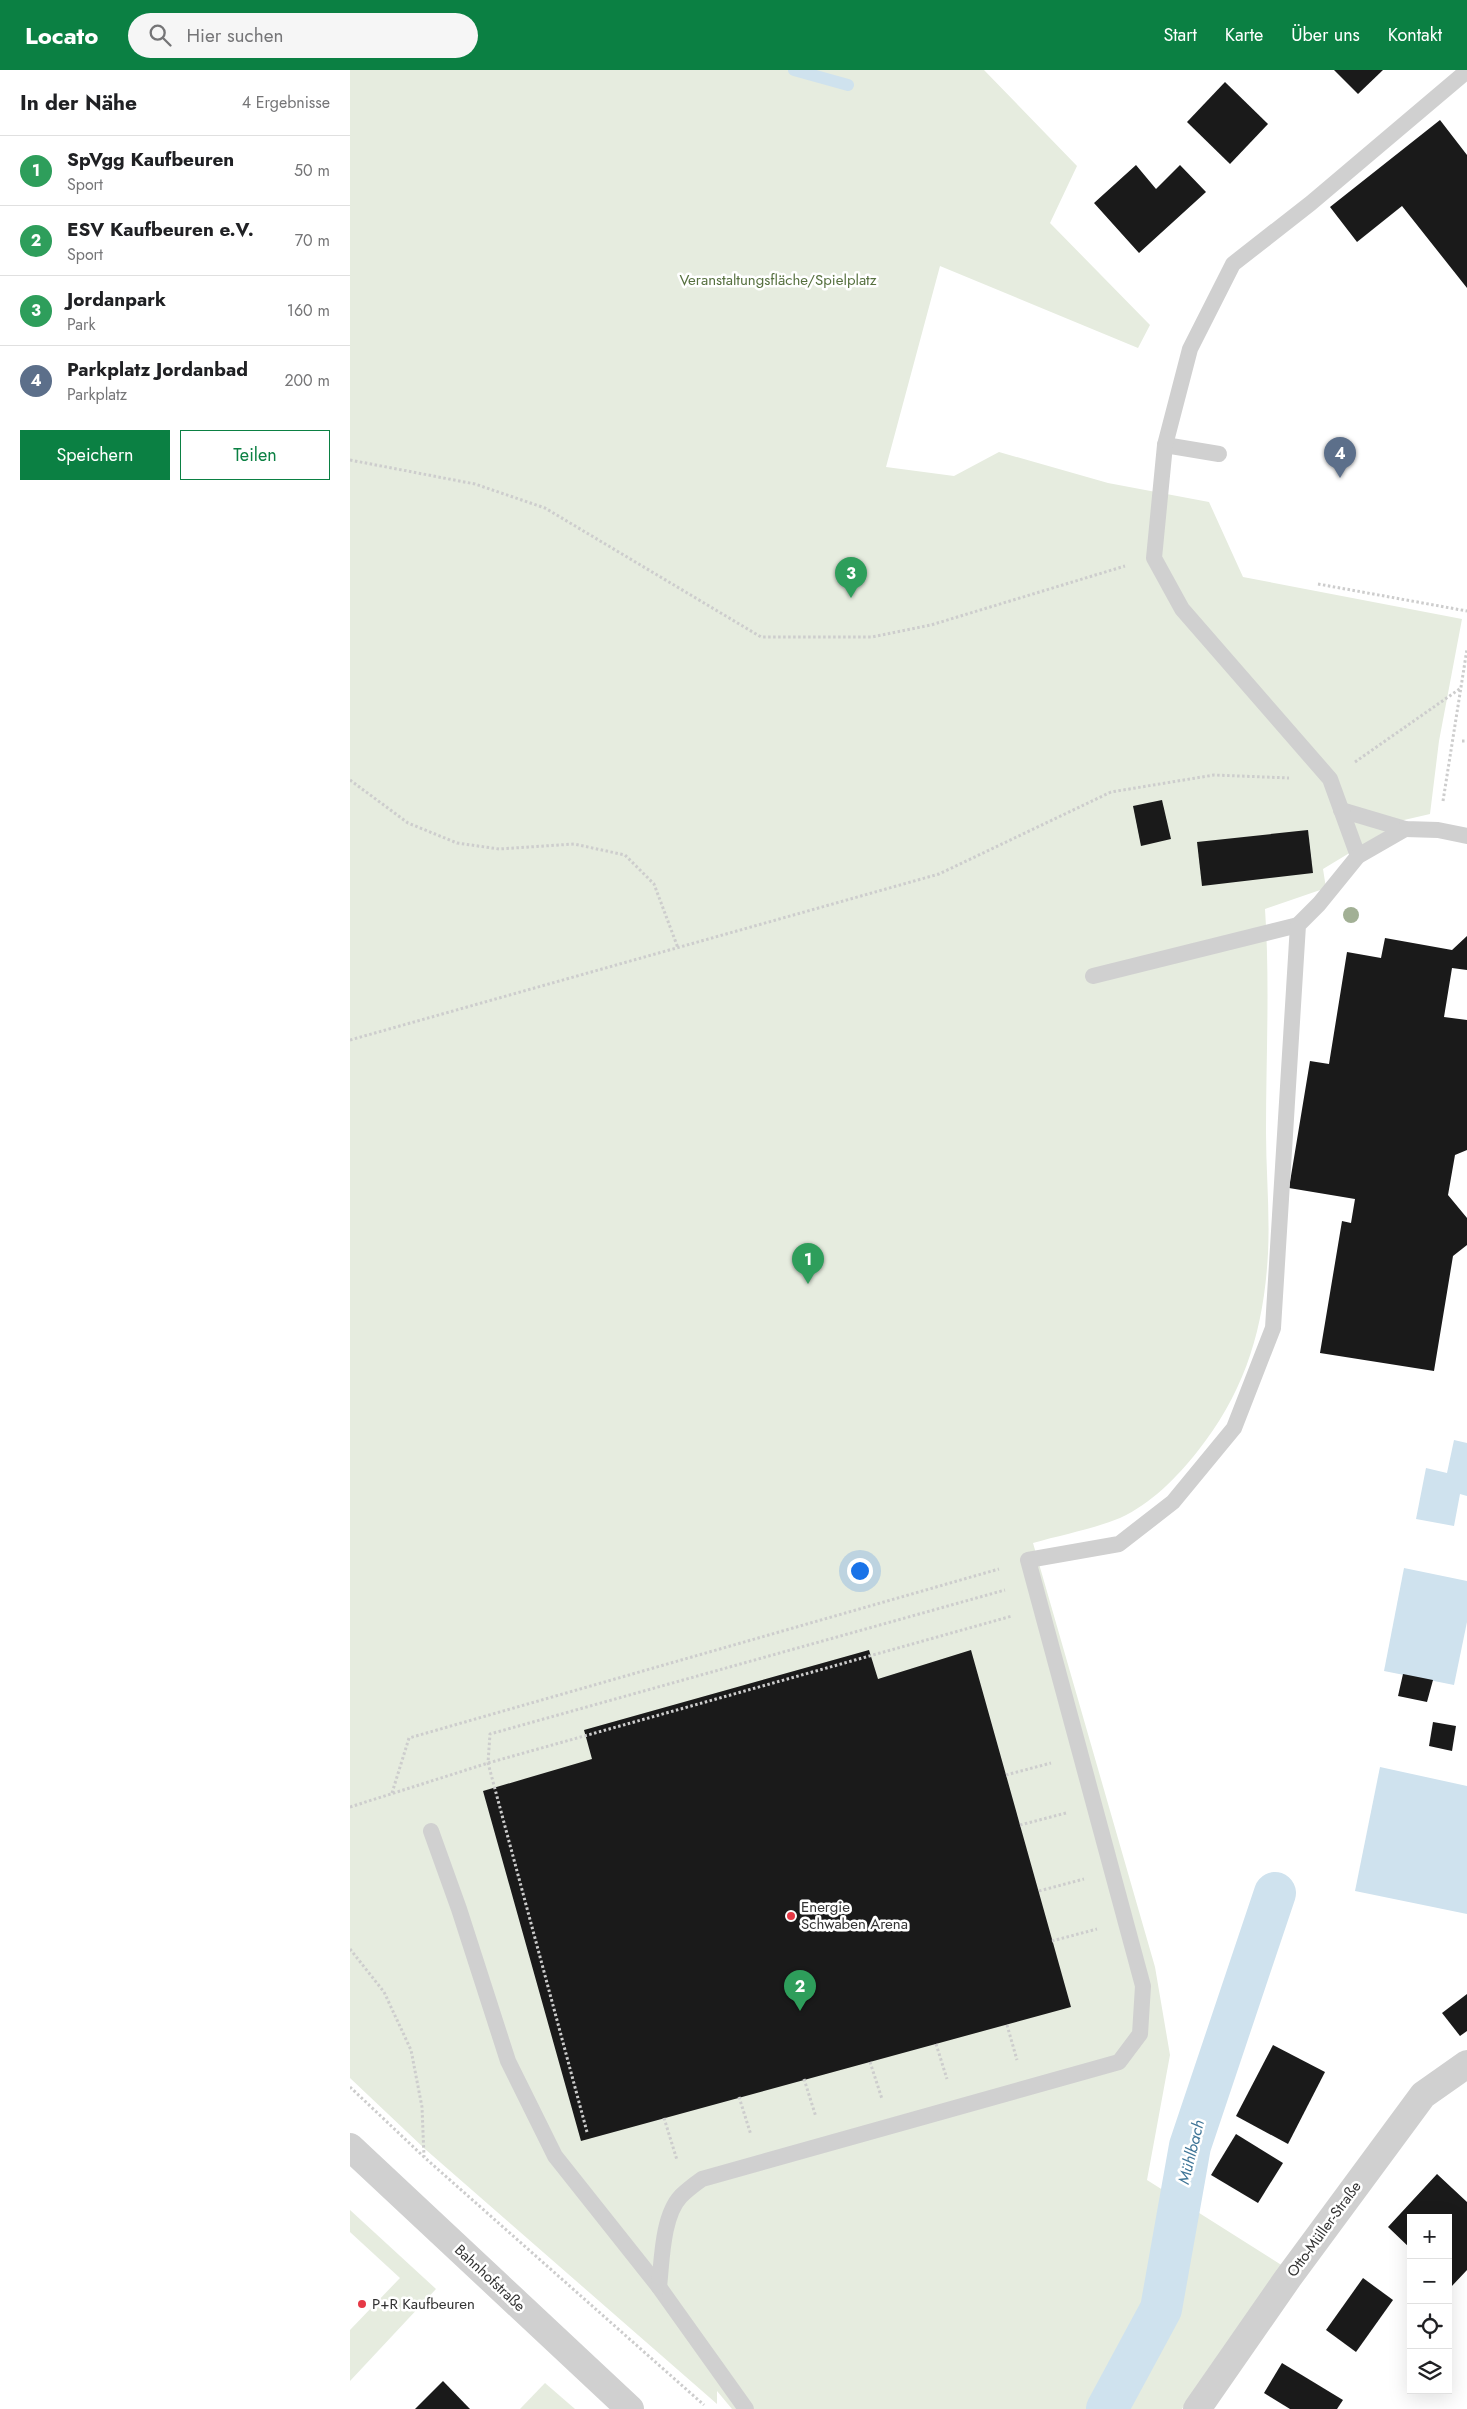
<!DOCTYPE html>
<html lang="de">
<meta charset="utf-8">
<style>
body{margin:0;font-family:Jost,sans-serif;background:#f6f6f6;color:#202124}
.controls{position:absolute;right:15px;bottom:15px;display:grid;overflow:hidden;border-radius:0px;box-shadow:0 5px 20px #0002}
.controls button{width:45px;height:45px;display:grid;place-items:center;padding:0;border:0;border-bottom:1px solid #e0e0e0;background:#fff;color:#202124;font:25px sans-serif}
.you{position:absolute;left:509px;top:1500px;width:18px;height:18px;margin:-12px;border:4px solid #fff;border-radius:50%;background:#1a73e8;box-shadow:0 0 0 8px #1a73e833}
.badge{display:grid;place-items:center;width:32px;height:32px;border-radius:50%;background:#0b8043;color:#fff;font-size:16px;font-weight:700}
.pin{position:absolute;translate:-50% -41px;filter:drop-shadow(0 1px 2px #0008)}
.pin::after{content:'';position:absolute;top:26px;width:18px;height:15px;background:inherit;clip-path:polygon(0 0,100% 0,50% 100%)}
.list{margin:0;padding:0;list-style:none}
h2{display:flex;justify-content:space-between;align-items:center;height:65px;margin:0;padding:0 20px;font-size:21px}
h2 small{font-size:16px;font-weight:400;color:#757577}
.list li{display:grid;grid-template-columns:32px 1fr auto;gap:15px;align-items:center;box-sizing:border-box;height:70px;padding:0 20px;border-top:1px solid #e0e0e0}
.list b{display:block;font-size:19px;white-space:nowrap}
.list p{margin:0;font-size:16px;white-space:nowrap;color:#757577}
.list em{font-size:16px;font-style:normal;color:#757577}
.actions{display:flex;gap:10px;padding:15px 20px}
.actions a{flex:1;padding:11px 0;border:1px solid #0b8043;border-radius:0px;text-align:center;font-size:18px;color:#0b8043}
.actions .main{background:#0b8043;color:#fff}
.icon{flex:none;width:28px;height:28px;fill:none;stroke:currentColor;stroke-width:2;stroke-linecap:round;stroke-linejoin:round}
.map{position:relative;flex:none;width:1117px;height:2339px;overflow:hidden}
header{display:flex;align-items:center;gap:30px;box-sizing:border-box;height:70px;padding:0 25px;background:#0b8043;color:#fff}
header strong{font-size:24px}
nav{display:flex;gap:28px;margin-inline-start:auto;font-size:18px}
.search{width:350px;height:45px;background:#f6f6f6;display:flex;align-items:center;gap:12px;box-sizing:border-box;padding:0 18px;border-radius:28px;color:#757577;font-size:19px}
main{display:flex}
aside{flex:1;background:#fff}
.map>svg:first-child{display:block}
.green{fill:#e6ecdf}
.water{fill:#cfe2ee}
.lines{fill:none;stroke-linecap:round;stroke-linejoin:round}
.stream{stroke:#cfe2ee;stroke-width:12}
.canal{stroke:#cfe2ee;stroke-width:42}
.building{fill:#1a1a1a}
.path{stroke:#cdcdcd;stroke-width:3;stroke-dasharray:2.5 2.5;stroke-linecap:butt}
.lane{stroke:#d0d0d0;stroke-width:16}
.street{stroke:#d0d0d0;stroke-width:28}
.tree{fill:#a2b095}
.poi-dot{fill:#e63946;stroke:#fff;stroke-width:2}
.labels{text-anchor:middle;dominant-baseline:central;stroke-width:5;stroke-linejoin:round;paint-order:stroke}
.park-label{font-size:15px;fill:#56703f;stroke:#fff}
.poi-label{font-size:15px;fill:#333;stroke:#fff;text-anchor:start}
.street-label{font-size:15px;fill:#333;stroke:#fff}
.water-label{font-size:16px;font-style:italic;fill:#3f7597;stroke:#fff}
</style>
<header>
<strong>Locato</strong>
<div class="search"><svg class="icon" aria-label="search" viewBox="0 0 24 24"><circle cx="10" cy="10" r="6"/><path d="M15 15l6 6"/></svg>Hier suchen</div>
<nav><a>Start</a><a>Karte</a><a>Über uns</a><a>Kontakt</a></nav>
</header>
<main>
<aside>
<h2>In der Nähe<small>4 Ergebnisse</small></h2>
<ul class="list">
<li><span class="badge" style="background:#2e9e5b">1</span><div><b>SpVgg Kaufbeuren</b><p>Sport</p></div><em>50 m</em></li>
<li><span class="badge" style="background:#2e9e5b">2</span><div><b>ESV Kaufbeuren e.V.</b><p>Sport</p></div><em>70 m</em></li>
<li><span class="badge" style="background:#2e9e5b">3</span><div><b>Jordanpark</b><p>Park</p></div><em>160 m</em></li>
<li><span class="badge" style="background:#5c6f8a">4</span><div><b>Parkplatz Jordanbad</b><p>Parkplatz</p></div><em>200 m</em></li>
</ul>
<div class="actions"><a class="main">Speichern</a><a>Teilen</a></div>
</aside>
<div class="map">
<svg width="1117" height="2339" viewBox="0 0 1117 2339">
<rect width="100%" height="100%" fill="#fff"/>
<g class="green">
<path d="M0,0h634l93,96 -27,57 100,102 -12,23 -198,-82 -54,201 68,9 45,-24 109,31 101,19 34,75 219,42 -23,122 -9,73 -26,6 -81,49 3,19 -61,21c5,74 1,148 1,223 0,40 4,80 2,121 -4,76 -23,139 -71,199 -20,25 -46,52 -77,66 -27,11 -59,17 -87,25l122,424 15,88 -23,125 136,86 -101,143h-450l-15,-18v13l-292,-255 -75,-71z"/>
<path d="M0,2140l86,79 -86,92v-51l50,-52 -50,-46z"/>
<path d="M195,2313l30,26h-55z"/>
</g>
<g class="water">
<path d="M1104,1370l13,3v53l-7,-2 -6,32 -38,-7 10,-51 21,5z"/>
<path d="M1054,1498l63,13v41l-13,63 -70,-14z"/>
<path d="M1030,1697l87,19v128l-112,-23z"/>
</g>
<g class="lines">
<path class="stream" d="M444,0l54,15"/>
<path class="canal" d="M757,2339l54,-100 29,-163 85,-253"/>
</g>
<g class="building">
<path d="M984,0h49l-25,24z"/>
<path d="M875,12l43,42 -38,40 -43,-42z"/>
<path d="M1090,50l27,35v133l-65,-82 -45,36 -27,-35z"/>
<path d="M786,95l20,24 24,-24 26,27 -67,61 -45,-50z"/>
<path d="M812,730l9,39 -30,7 -8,-40z"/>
<path d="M958,760l5,43 -111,13 -5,-44z"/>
<path d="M1117,866v34l-15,-2 -8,49 23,3v130l-12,5 -7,40 19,23v27l-14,11 -19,115 -114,-18 22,-132 9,2 4,-24 -66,-11 21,-127 19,3 18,-112 34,6 4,-20 67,12z"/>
<path d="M519,1580l9,29 93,-29 100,357 -490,134 -98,-350 109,-32 -8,-29z"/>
<path d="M1053,1604l30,6 -6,22 -29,-6z"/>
<path d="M1083,1652l23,4 -4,25 -23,-5z"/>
<path d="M1117,1924v37l-7,5 -18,-23z"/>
<path d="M923,1975l52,27 -37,72 -52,-28z"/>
<path d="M886,2064l47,29 -25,40 -47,-28z"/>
<path d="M1087,2104l30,28v68l-16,17 -3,-2v-67h-37v31l-23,-22z"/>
<path d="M1013,2208l30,22 -37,52 -30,-22z"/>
<path d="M932,2293l61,37 -6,9h-47l-26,-16z"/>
<path d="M93,2311l27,28h-55z"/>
</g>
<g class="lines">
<g class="path">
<path d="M0,390l125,24 70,24 216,129h111l59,-12 194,-59"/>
<path d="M968,514l149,27"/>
<path d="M1112,671h5"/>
<path d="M1005,692l106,-74"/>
<path d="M0,710l58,43 49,20 42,6 75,-5 51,11 29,29 24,64"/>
<path d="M1093,731l24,-152"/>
<path d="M0,970l589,-166 172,-82 103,-17 75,3"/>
<path d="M656,1705l45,-12"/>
<path d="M42,1723l17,-55 590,-169"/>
<path d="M0,1737l138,-44 524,-147"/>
<path d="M670,1755l46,-12"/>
<path d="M689,1821l45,-12"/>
<path d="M702,1871l45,-12"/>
<path d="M0,1879l34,43 27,58 11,57 2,50"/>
<path d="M657,1955l10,35"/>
<path d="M586,1974l11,35"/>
<path d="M520,1992l12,37"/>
<path d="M454,2009l12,38"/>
<path d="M0,2017l74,70 280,248"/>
<path d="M389,2027l12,38"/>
<path d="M314,2048l13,42"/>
<path d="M237,2062l-99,-369 2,-29 515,-144"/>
</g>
<g class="lane">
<path d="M815,375l54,9"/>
<path d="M991,740l64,19 33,1 29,6"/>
<path d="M1008,786l-28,-77 -148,-170 -28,-51 11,-113 25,-96 43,-85 78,-61 156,-132"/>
<path d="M743,906l205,-51"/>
<path d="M81,1761l28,78 49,152 47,95 104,131 87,122"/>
<path d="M309,2217c3,-26 3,-71 22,-91 6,-6 14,-12 21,-17l417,-117 21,-28 3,-48 -115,-426 91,-16 54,-42 61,-74 39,-100 25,-403 21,-21 39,-48 47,-27"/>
</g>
<g class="street">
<path d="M0,2077l280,262"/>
<path d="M847,2339l91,-131 135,-183 44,-31"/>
</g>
</g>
<circle class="tree" cx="1001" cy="845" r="8"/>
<g class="poi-dot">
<circle cx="441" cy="1846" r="5"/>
<circle cx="12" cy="2234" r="5"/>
</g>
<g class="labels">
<g class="park-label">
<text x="428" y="210">Veranstaltungsfläche/Spielplatz</text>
</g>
<g class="poi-label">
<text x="451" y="1837">Energie<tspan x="451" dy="17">Schwaben Arena</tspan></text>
<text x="22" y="2234">P+R Kaufbeuren</text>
</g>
<g class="street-label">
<text transform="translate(974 2159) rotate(-54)">Otto-Müller-Straße</text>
<text transform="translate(140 2208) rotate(43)">Bahnhofstraße</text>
</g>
<g class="water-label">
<text transform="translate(841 2082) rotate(-76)">Mühlbach</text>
</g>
</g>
</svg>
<div class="controls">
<button>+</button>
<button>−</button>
<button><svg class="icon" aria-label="locate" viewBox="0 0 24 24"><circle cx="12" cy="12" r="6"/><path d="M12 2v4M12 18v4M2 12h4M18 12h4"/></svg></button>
<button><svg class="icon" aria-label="layers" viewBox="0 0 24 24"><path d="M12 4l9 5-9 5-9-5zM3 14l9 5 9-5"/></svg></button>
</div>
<div class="you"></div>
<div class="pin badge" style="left:458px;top:1214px;background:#2e9e5b">1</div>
<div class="pin badge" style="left:450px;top:1941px;background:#2e9e5b">2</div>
<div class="pin badge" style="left:501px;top:528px;background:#2e9e5b">3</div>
<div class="pin badge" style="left:990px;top:408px;background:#5c6f8a">4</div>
</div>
</main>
